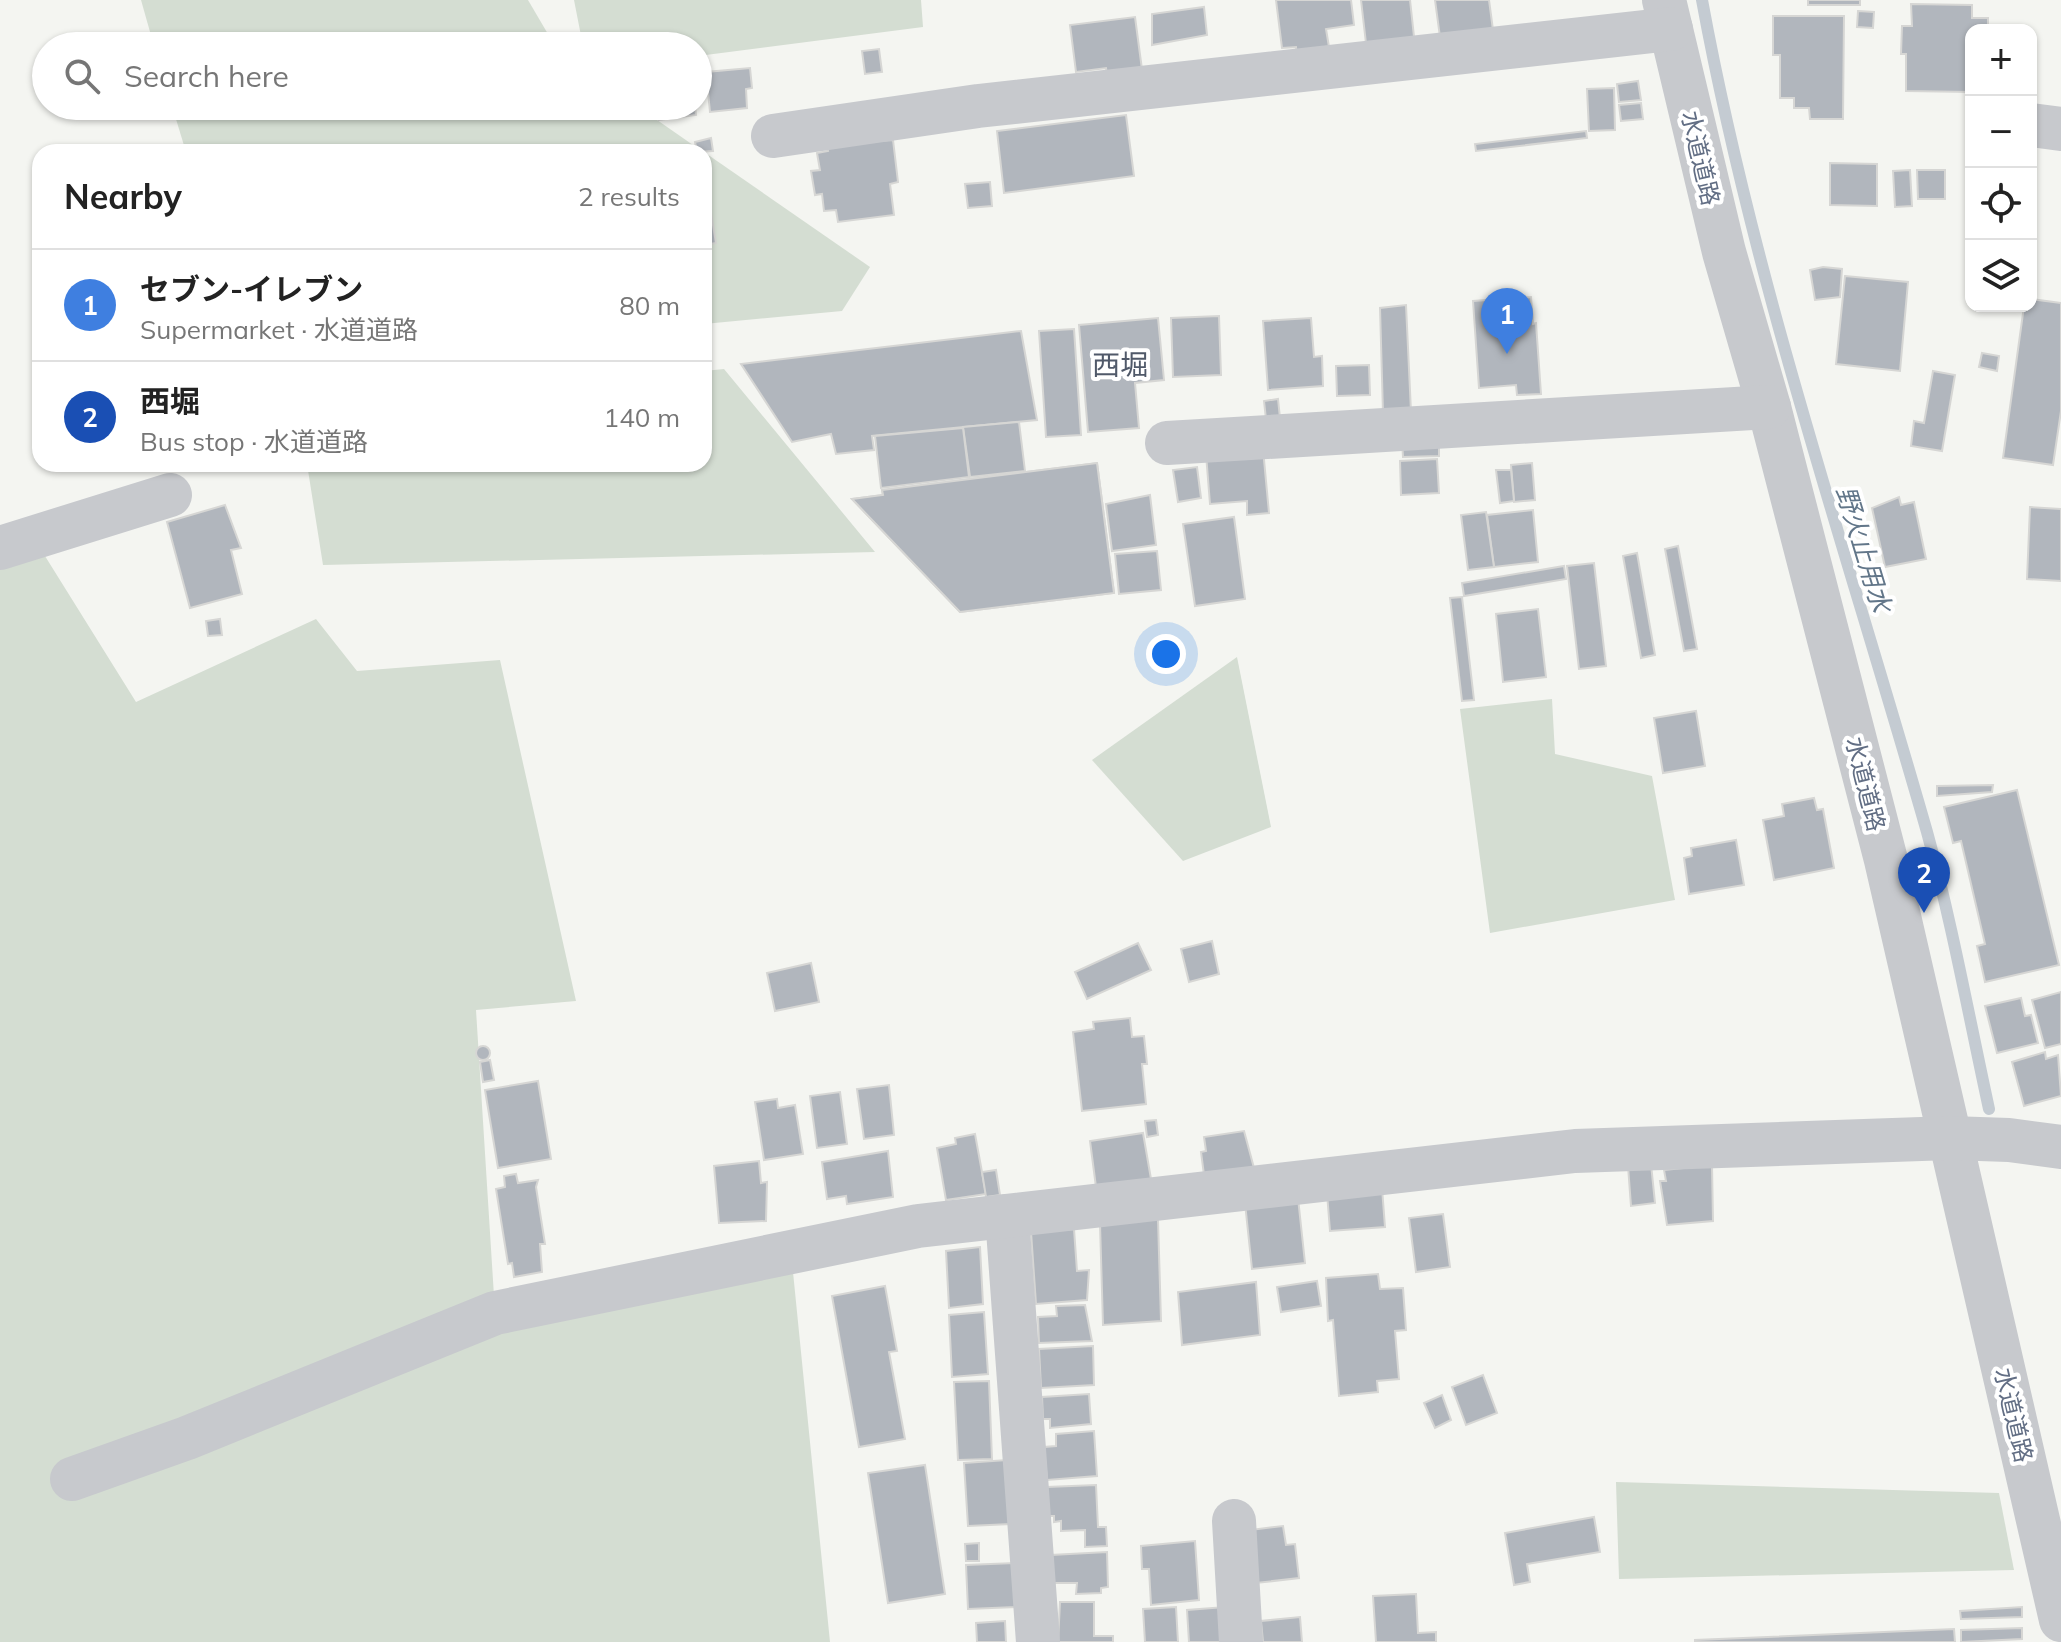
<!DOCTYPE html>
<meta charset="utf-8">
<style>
body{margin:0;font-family:Mulish,"Noto Sans JP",sans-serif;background:#f6f6f6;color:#222}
.controls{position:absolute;right:24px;top:24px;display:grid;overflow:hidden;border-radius:16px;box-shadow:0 2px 6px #0004}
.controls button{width:72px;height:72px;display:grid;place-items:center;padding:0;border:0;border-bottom:2px solid #e0e0e0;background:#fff;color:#222;font:40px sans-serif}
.you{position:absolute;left:1166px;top:654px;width:28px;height:28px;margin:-20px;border:6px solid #fff;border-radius:50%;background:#1a73e8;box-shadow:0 0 0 12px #1a73e833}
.badge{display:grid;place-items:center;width:52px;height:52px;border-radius:50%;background:#0f766e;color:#fff;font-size:26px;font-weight:700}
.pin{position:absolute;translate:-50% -66px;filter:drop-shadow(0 2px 4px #0008)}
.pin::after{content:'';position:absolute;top:42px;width:28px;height:24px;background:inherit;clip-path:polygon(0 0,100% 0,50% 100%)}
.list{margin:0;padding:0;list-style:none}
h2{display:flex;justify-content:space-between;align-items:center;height:104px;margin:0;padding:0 32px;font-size:34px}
h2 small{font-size:26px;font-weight:400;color:#767676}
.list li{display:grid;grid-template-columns:52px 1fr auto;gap:24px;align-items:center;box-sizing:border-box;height:112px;padding:0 32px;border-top:2px solid #e0e0e0}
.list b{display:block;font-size:30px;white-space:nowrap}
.list p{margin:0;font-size:26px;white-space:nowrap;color:#767676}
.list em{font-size:26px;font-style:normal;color:#767676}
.icon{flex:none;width:44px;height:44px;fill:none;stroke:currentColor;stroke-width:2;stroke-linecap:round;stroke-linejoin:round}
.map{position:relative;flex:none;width:2061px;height:1642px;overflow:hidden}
.search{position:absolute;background:#fff;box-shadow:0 2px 6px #0004;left:32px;top:32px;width:680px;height:88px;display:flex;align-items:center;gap:20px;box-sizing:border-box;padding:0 28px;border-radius:44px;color:#767676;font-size:30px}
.panel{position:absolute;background:#fff;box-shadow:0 2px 6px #0004;left:32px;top:144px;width:680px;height:328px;border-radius:24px}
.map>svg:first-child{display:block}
.green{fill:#d4ddd2}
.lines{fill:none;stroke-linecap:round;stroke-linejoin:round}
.stream{stroke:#c4cbd2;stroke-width:12}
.building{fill:#b1b6bd;stroke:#d6d6d4;stroke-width:2}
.minor{stroke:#c7c9cd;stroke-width:44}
.labels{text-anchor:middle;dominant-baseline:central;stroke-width:8;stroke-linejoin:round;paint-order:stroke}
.street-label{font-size:24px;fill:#626e84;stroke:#fff}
.water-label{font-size:26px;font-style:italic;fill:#627689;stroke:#fff}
.quarter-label{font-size:28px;fill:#505969;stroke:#fff}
</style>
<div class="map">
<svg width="2061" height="1642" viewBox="0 0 2061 1642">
<rect width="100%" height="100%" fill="#f4f5f1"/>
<g class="green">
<path d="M141,0h387l27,46h-401z"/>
<path d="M574,0h347l2,27 -225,29v-10h-115z"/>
<path d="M172,106h465l66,46h-517z"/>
<path d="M704,152l166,115 -28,44 -138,13z"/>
<path d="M724,369l151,183 -552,13 -16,-101h397v-93z"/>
<path d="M30,532l106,170 180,-83 41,52 143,-11 76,341 -100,9 19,302 296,-60 39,390h-830v-1098z"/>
<path d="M1237,657l34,170 -88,34 -91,-101z"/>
<path d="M1552,699l3,55 97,22 23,124 -185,33 -30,-224z"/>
<path d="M1616,1482l383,11 15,77 -395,9z"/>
</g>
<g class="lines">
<path class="stream" d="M1702,0c52,283 146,555 225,832 25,91 42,185 62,277"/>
</g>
<g class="building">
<path d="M1276,0h75l3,25 -28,4 4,24 -33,4 -1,-10 -14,1z"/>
<path d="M1361,0h49l5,46 -48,6z"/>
<path d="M1435,0h54l4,30 -53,7z"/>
<rect x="1808" y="0" width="52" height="5"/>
<path d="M1911,4l61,1v13h16v12h-17v62l-65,-1v-37h-5l1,-28h10z"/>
<path d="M1204,7l3,28 -55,10v-31z"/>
<path d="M1858,11l16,1 -1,16 -16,-1z"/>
<path d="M1773,16h71l-1,103h-33l-1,-11h-15v-10h-14v-43h-7z"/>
<path d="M1135,17l8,60 -35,5 -2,-14 -30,4 -6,-47z"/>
<path d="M879,49l3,23 -17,2 -3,-23z"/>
<path d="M750,68l2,20 -6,1 1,19 -37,4 -4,-40z"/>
<path d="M1638,81l3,19 -22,2 -2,-18z"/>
<path d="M1614,88l1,42 -26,1 -2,-42z"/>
<path d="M1641,103l2,16 -22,2 -2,-16z"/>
<path d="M657,106h38l1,9 -37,5z"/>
<path d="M1126,115l8,61 -130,17 -7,-62z"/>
<path d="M1586,131l1,7 -111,13 -1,-7z"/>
<path d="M711,138l2,13 -16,1 -2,-10z"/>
<path d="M893,140l5,42 -8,2 4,31 -56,7 -2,-12 -12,1 -2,-17 -7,1 -4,-24 9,-1 -3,-17 11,-2 -1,-7z"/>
<path d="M1830,163l47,1v42l-47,-1z"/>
<path d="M1910,170l2,36 -17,1 -2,-36z"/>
<path d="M1917,170h28v29h-27z"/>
<path d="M704,171l12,72 -12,2z"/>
<path d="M990,182l2,24 -24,2 -3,-24z"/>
<path d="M1823,267l19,2 -2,28 -25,3 -5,-30z"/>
<path d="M1845,276l63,6 -8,89 -64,-7z"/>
<path d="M1531,297l2,27 3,-1 5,71 -24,1 -1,-10 -37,3 -6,-87z"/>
<path d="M2031,299l30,4v108l-8,54 -50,-7 21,-152h7z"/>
<path d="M1406,305l5,107 -28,1 -3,-105z"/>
<path d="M1219,316l2,59 -48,2 -2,-59z"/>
<path d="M1158,318l6,62 -29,3 4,45 -51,4 -9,-107z"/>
<path d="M1311,318l3,39 8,-1 1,30 -55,4 -5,-69z"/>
<path d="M1074,329l7,106 -35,2 -7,-106z"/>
<path d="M1021,331l16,89 -165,16 2,14 -38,4 -5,-20 -39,8 -51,-78z"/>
<path d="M1982,353l17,3 -2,15 -18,-4z"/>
<path d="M1369,365l1,30 -33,1 -1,-30z"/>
<path d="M1933,371l22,4 -13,76 -31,-5 3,-25 10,2z"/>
<path d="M1278,399l2,19 -14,1 -2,-18z"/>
<path d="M1019,422l6,49 -55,6 -7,-50z"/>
<path d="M963,428l6,49 -88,11 -6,-52z"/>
<path d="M1439,439v17l-36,1 -1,-16z"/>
<path d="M1263,449l6,64 -22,2v-14l-37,3 -4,-50z"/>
<path d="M1437,459l2,34 -38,2 -1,-34z"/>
<path d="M1097,463l17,130 -154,19 -108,-113 31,-4 -1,-5z"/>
<path d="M1097,463l17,130 -154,19 -108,-113 31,-4 -1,-5z"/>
<path d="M1532,463l3,37 -21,2 -3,-37z"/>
<path d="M1197,467l4,31 -23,4 -5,-32z"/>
<path d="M1496,470h15l3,31 -14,2z"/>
<path d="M1150,495l6,50 -44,6 -6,-47z"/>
<path d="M1899,497l2,8 13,-3 12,57 -41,8 -13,-59z"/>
<path d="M225,505l16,43 -10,2 11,44 -52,14 -23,-86z"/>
<path d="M2030,507l31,2v72l-34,-2z"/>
<path d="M1533,510l5,52 -44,5 -7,-52z"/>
<path d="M1486,512l8,55 -26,3 -7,-55z"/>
<path d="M1234,517l11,82 -50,7 -12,-82z"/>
<path d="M1678,546l19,103 -13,2 -19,-102z"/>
<path d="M1157,551l4,39 -42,4 -4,-40z"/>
<path d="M1637,553l18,102 -14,3 -18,-102z"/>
<path d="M1594,563l12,103 -27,3 -12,-103z"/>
<path d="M1564,566l2,13 -102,17 -2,-13z"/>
<path d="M1462,597l12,103 -12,1 -12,-103z"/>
<path d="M1538,609l8,68 -43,5 -7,-68z"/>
<path d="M220,619l2,16 -14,1 -2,-15z"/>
<path d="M1696,711l9,55 -42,7 -9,-55z"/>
<path d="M1993,785l-1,7 -55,4v-10z"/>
<path d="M2017,790l42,175 -74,17 -8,-36 8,-2 -24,-103 -8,2 -9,-36z"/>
<path d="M1814,798l3,12 6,-1 11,59 -60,12 -11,-60 21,-4 -2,-12z"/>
<path d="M1736,840l8,45 -55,9 -5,-36 8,-2 -1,-8z"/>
<path d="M1212,941l7,33 -30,8 -8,-33z"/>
<path d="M1138,943l13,27 -64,29 -12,-27z"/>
<path d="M811,963l8,39 -44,9 -8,-38z"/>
<path d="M2061,992v52l-16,4 -13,-48z"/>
<path d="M2021,998l4,18 6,-1 7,28 -41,10 -12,-47z"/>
<path d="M1130,1018l2,19 12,-1 3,28h-5l4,40 -64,7 -9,-79 21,-3 -1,-7z"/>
<circle cx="483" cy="1053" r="7"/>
<path d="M2045,1052l1,7 12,-4 3,41 -37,10 -12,-44z"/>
<path d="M490,1060l4,20 -11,2 -3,-20z"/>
<path d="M538,1081l13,78 -53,9 -13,-78z"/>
<path d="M889,1085l5,50 -30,4 -7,-50z"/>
<path d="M840,1092l7,52 -30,4 -7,-52z"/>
<path d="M777,1099l1,9 17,-3 8,49 -39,6 -9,-58z"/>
<path d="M1156,1120l2,15 -11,2 -2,-16z"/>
<path d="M1244,1131l10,37 -50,7 -3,-23 5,-1 -2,-14z"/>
<path d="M1143,1133l8,46 -55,8 -6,-46z"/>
<path d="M975,1134l11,60 -40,6 -9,-52 19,-4 -1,-6z"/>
<path d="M888,1151l5,46 -46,7 -1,-8 -19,3 -5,-37z"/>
<path d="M759,1161l2,22 6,-1 -1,39 -47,2 -5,-57z"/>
<path d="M1651,1164l4,39 -24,3 -3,-40z"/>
<path d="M1712,1165l1,56 -46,4 -7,-44h6l-2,-11z"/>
<path d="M996,1170l4,25 -14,2 -4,-25z"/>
<path d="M516,1174l2,9 20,-3 -2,7 9,57h-5l2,28 -28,5 -2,-14 -4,1 -12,-75 9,-2 -1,-11z"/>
<path d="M1382,1188l3,39 -55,4 -3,-38z"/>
<path d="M1298,1198l7,65 -53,6 -7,-66z"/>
<path d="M1443,1214l7,53 -34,5 -7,-54z"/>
<path d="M1158,1219l3,102 -58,4 -3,-101z"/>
<path d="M1074,1229l3,42 12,-1 -2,30 -51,4 -5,-72z"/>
<path d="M980,1247l3,57 -34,4 -3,-57z"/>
<path d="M1378,1274l2,15 23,-1 3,42 -11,1 4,48 -22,2 1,11 -39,4 -6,-76 -5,1 -2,-43z"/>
<path d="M1317,1281l4,25 -40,6 -4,-25z"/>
<path d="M1256,1282l4,53 -78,10 -4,-53z"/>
<path d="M885,1286l12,65 -8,1 16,87 -46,8 -27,-151z"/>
<path d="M1085,1305l7,36 -53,2 -1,-26 19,-1 -1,-10z"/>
<path d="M984,1312l4,62 -36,3 -3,-62z"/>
<path d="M1093,1346l1,39 -53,3 -2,-39z"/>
<path d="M1483,1375l14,38 -31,12 -14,-38z"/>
<path d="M989,1381l3,78 -34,1 -4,-78z"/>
<path d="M1089,1394l2,30 -41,4v-9h-7l-1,-22z"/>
<path d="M1442,1395l9,25 -16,8 -11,-25z"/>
<path d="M1094,1431l3,45 -50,4 -3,-33 12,-1v-12z"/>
<path d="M1007,1460l4,64 -43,2 -4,-63z"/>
<path d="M925,1465l20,129 -57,9 -20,-130z"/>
<path d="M1096,1485l2,42h8l1,19 -22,1v-17l-24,1v-10l-7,1v-6h-6l-1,-29z"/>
<path d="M1594,1517l6,35 -73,12 3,18 -16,3 -9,-52z"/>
<path d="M1283,1526l3,19 9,-1 4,34 -43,5 -6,-53z"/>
<path d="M1195,1541l4,59 -48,5 -2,-36h-7l-1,-23z"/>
<path d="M979,1543v18h-13l-1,-17z"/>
<path d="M1107,1552l1,35 -7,1v5l-25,1 1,-11h-24l-2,-28z"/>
<path d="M1015,1563l1,44 -48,2 -2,-44z"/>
<path d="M1416,1594l2,39 18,-1v10h-60l-3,-46z"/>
<path d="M1060,1602h34v34h19v6h-55z"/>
<path d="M1176,1607l2,35h-33l-2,-33z"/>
<path d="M1225,1607l-2,35h-34l-2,-32z"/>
<path d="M2022,1607v10l-61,2 -1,-8z"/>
<path d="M1300,1617l2,25h-39l-2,-21z"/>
<path d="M1005,1621l1,21h-29l-1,-19z"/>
<path d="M2022,1628v11l-61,3v-12z"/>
<path d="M1954,1629l1,13h-260v-2z"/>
</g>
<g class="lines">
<g class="minor">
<path d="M1664,0l60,252 45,155 117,453 175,760"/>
<path d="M2031,125l30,4"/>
<path d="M773,136l205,-30 693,-77"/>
<path d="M1167,443l602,-36"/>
<path d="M0,548l170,-53"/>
<path d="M1007,1216l31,426"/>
<path d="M72,1479l115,-41 308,-125 423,-87 657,-75 375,-13 59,2 52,7"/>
<path d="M1234,1521l7,121"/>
</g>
</g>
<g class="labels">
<g class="street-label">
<text transform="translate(1701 158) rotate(77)">水道道路</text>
<text transform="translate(1866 784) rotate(76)">水道道路</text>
<text transform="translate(2014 1415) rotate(77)">水道道路</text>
</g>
<g class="water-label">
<text transform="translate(1864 549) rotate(73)">野火止用水</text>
</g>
<g class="quarter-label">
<text x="1120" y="364">西堀</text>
</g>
</g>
</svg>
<div class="controls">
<button>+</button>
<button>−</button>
<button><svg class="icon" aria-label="locate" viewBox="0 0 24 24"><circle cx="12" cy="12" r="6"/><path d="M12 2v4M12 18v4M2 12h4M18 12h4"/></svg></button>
<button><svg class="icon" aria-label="layers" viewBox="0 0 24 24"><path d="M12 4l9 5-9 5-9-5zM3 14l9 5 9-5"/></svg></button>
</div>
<div class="you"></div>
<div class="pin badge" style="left:1507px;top:354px;background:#3f7fe0">1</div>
<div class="pin badge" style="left:1924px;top:913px;background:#1a4fb4">2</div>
<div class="search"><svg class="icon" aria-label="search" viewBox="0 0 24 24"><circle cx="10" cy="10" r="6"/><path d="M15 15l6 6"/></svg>Search here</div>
<section class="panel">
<h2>Nearby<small>2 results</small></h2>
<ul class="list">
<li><span class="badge" style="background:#3f7fe0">1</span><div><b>セブン-イレブン</b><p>Supermarket · 水道道路</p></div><em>80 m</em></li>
<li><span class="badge" style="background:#1a4fb4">2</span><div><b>西堀</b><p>Bus stop · 水道道路</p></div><em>140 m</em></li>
</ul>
</section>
</div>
